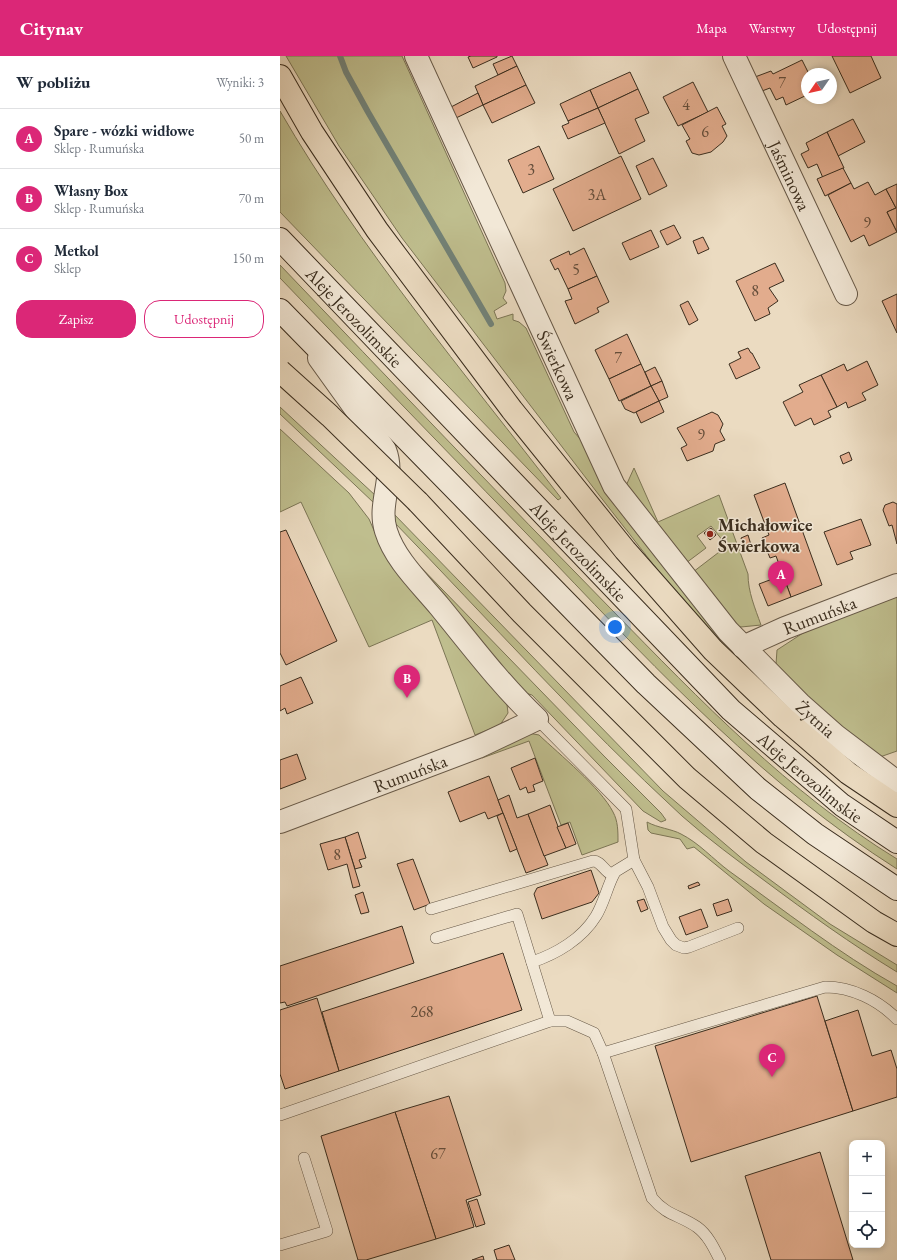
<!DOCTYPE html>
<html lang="pl">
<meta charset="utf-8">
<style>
body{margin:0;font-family:"EB Garamond",serif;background:#f6f6f7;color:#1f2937}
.controls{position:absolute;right:12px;bottom:12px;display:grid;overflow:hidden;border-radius:8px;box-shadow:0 2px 6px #0003}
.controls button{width:36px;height:36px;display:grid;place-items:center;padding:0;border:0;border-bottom:1px solid #e0e1e3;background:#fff;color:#1f2937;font:20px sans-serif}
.compass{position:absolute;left:521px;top:12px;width:36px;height:36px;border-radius:50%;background:#fff;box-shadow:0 2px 6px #0003;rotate:236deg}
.you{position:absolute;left:335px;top:571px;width:14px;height:14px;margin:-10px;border:3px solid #fff;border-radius:50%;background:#1a73e8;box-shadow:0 0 0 6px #1a73e833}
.badge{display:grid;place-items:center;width:26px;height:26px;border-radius:50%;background:#db2777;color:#fff;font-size:13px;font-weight:700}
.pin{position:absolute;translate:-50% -33px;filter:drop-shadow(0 1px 2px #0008)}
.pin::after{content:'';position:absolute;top:21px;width:14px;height:12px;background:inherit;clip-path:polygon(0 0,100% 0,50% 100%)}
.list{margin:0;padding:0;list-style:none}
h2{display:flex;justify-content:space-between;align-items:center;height:52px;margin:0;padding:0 16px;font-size:17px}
h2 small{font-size:13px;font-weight:400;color:#747a83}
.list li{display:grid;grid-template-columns:26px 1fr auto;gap:12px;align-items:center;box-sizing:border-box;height:60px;padding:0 16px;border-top:1px solid #e0e1e3}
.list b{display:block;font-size:15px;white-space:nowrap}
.list p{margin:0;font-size:13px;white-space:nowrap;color:#747a83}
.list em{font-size:13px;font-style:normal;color:#747a83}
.actions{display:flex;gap:8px;padding:12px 16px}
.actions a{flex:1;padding:9px 0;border:1px solid #db2777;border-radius:16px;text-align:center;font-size:14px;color:#db2777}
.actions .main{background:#db2777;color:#fff}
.icon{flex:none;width:22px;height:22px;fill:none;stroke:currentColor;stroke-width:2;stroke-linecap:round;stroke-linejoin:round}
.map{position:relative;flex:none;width:617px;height:1204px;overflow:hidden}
header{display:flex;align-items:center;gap:24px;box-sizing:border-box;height:56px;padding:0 20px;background:#db2777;color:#fff}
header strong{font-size:19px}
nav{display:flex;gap:22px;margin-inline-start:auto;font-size:14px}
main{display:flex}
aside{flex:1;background:#fff}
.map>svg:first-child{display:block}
.green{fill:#bfbe8e;stroke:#7c7656}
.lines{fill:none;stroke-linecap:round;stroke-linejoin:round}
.stream{stroke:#728278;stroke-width:6}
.building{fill:#e2ac8d;stroke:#3a2d1e}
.lane-casing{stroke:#665847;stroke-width:12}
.street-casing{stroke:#665847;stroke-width:24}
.secondary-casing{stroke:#3a2d1e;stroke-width:24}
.highway-casing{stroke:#3a2d1e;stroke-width:24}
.lane{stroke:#f2e8d7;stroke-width:11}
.street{stroke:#f2e8d7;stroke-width:22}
.secondary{stroke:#f2e8d7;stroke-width:22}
.highway{stroke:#ebdbc1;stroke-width:22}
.highway-bridge-casing{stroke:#3a2d1e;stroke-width:24;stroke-linecap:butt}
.highway-bridge{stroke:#ebdbc1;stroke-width:22}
.poi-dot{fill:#8f2418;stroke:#f2e8d7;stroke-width:1.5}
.labels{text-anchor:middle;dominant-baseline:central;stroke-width:3;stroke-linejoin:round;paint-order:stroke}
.number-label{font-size:16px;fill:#644d3a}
.street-label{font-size:18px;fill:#3a2d1e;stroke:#f2e8d7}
.poi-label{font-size:18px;font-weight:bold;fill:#3a2d1e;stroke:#f2e8d7;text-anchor:start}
</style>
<header>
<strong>Citynav</strong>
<nav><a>Mapa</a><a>Warstwy</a><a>Udostępnij</a></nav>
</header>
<main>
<aside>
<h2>W pobliżu<small>Wyniki: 3</small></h2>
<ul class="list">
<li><span class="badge">A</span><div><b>Spare - wózki widłowe</b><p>Sklep · Rumuńska</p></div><em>50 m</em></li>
<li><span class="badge">B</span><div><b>Własny Box</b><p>Sklep · Rumuńska</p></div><em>70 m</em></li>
<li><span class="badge">C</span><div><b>Metkol</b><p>Sklep</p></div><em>150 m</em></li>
</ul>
<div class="actions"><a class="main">Zapisz</a><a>Udostępnij</a></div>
</aside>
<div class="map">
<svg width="617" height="1204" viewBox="0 0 617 1204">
<rect width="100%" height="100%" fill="#ebdbc1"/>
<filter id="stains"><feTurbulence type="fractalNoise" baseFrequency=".005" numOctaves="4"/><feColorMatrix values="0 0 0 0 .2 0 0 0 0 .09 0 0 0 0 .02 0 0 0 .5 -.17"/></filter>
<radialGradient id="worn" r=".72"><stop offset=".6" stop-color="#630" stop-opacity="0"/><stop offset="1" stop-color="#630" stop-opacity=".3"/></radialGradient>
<g class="green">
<path d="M6,0h116l103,227 1,8 -3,7 4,5 -13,8 3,8 16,-5v6l6,2 7,6 48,104 15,17 71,106 237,235v12l-16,-11 -175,-159 -107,-137 -197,-257 -63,-92z"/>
<path d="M0,55c80,138 184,261 281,387l-3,2 -278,-288z"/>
<path d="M0,209c110,115 220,231 332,345 88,90 177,183 285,249v10c-131,-83 -236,-195 -342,-306 -92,-95 -184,-190 -275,-285z"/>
<path d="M0,351l96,89 -2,7 -94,-89z"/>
<path d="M0,373l69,64 20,26 15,34 122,143 2,17 -8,12 -25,10 -43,-115 -63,27 -68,-145 -21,10z"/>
<path d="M354,412l24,54 61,-27 29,79c0,18 7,34 13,51l-20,2 -8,-3 -40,-52 34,-26 -16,-20 -14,10 9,12 -20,15 -61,-75z"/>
<path d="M112,456l271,279 83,71 84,62 67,41v7c-46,-28 -89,-59 -132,-91 -28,-21 -57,-42 -83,-65 -101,-93 -193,-196 -289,-295z"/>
<path d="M128,498l196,202 57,57 5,7 -5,2 -18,-11 -111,-116 -17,-5z"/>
<path d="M617,540v155l-20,7 -99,-88 -2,-6 1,-14 26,-17z"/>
<path d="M248,677l11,2c20,19 62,53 74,77 5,9 5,19 5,30l-36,13 -12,-33 -9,3 -32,-84 -47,17 -1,-6z"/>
<path d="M367,766c11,6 25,7 34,12 18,9 32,25 48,37 55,39 109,82 168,115v7l-60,-38 -73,-51 -70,-57 -7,2 -7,-10 -29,-6 -3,-3z"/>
</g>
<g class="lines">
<path class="stream" d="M60,0l6,16 22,40 123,212"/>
</g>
<g class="building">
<path d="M191,0h26v1l-24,11 -5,-11z"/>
<path d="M232,0l5,10 -19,9 -5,-11z"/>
<path d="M552,0h39l10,22 -31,15z"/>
<path d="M522,4l7,14h-2v21l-21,10 -3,-8 -7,3 -6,-12 -8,3 -7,-14 16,-6 2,3z"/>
<path d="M237,10l9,19 -43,20 -8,-19z"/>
<path d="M350,16l8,17 -40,19 -8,-18z"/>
<path d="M413,26l15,30 -30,14 -15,-29z"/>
<path d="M246,29l9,18 -43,20 -9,-18z"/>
<path d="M358,33l11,24 -14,6 10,22 -26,13 -21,-46z"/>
<path d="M310,34l8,18 -30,13 -8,-17z"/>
<path d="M198,37l5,12 -27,13 -5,-11z"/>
<path d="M437,51l9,17 -4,2 5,10 -4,6 -12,10 -12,3 -7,-2 -6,-12 4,-2 -8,-14z"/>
<path d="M318,52l7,15 -37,16 -6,-13 7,-3 -1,-2z"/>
<path d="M573,63l12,23 -27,14 -11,-24z"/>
<path d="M547,76l17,36 -21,10 -6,-14 -9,4 -7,-14 8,-4 -3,-7z"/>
<path d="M259,90l15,33 -31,14 -15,-33z"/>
<path d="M341,100l20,43 -68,32 -20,-42z"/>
<path d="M373,102l14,28 -18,9 -13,-29z"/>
<path d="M563,112l8,15 -26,13 -8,-17z"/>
<path d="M588,126l7,13 11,-6 10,19 -9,4 10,20 -28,14 -5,-11 -13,7 -23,-47 23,-12 3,6z"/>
<path d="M617,128v48l-10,-20 9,-4 -10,-19z"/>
<path d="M394,169l7,13 -14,7 -7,-14z"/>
<path d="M371,174l8,17 -29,13 -8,-17z"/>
<path d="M423,181l6,12 -11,5 -5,-13z"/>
<path d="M304,192l13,28 -29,13 -10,-21 -3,2 -5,-10 19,-9 1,4z"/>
<path d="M495,207l9,18 -15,7 9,13 -10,7 2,6 -15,7 -19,-40z"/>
<path d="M317,220l12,26 -12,6 2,4 -24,12 -10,-23 7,-2 -4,-10z"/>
<path d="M617,238v39l-15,-32z"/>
<path d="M408,245l10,19 -9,5 -9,-20z"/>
<path d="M347,278l14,30 -32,15 -14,-29z"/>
<path d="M468,292l3,5h1l8,15 -24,11 -7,-15 12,-6 -3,-6z"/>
<path d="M587,305l11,24 -16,8 4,7 -18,8 -2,-6 -9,5 -16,-32 23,-11 3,7z"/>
<path d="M361,308l10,22 -32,15 -10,-22z"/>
<path d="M375,311l7,14 -11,5 -6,-14z"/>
<path d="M541,319l16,32 -9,4 3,6 -17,8 -3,-7 -16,8 -12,-24 20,-10 -4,-7z"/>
<path d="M382,325l6,16 -9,4 -8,-15z"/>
<path d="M371,330l8,15 -25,12 -9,-4 -4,-8z"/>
<path d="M379,345l5,11 -23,11 -5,-11z"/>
<path d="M432,356l6,3 5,9 -3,7 5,9 -10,4 -2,7 -26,10 -6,-13 6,-3 -10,-17z"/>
<path d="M569,396l3,8 -9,4 -3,-8z"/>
<path d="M505,427l37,102 -31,12 -15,-41 -6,2 -8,-20 7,-3 -15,-40z"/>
<path d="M613,446l4,2v40l-5,-19 -3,1 -6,-16 2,-5z"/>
<path d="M581,463l10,26 -21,7 3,7 -16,6 -13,-33z"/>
<path d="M431,472l5,7 -6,5 -6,-7z"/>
<path d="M6,474l51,111 -51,24 -6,-12v-121z"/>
<path d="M468,479l3,10 -7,2 -3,-9z"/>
<path d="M503,519l8,22 -23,9 -9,-22z"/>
<path d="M21,621l12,26 -26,11 -2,-6 -5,3v-25z"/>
<path d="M17,698l9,25 -26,10v-29z"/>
<path d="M255,702l8,23 -10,4 2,6 -7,2 -2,-6 -6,3 -9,-22z"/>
<path d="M209,720l14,37 -15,6 -3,-7 -25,10 -12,-30z"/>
<path d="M229,739l8,23 11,-4 20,51 -22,8 -28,-73z"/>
<path d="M270,749l16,43 -22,8 -16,-42z"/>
<path d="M223,757l14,36 -7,3 -13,-36z"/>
<path d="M288,767l8,21 -10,4 -9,-21z"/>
<path d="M78,776l8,26 -7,2 3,7 -7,2 -10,-32z"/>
<path d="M65,781l15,49 -7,2 -6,-24 -19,6 -8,-26z"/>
<path d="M133,803l17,45 -16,6 -17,-46z"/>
<path d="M311,814l8,23 -7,9 -50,17 -8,-25 3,-6z"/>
<path d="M418,826l2,3 -11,4 -1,-3z"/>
<path d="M83,836l6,20 -8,2 -6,-19z"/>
<path d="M364,843l4,10 -7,3 -4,-11z"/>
<path d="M448,843l4,12 -15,5 -4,-12z"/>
<path d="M421,853l7,18 -22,8 -7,-18z"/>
<path d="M122,870l12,37 -127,43 -2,-4 -5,1v-37z"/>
<path d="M223,897l19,57 -183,61 -17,-59z"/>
<path d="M537,940l36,115 -162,51 -36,-116z"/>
<path d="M37,942l22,73 -54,18 -5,-15v-64z"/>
<path d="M578,954l14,46 19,-6 6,19v28l-44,14 -28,-90z"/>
<path d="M169,1040l32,99 -15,5 8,27 -38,12 -41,-127z"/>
<path d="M115,1056l41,127 -70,21h-8l-37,-124z"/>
<path d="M540,1096l33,108h-82l-26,-84z"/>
<path d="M197,1143l8,25 -9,3 -8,-25z"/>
<path d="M229,1189l6,15h-18l-3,-10z"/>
<path d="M203,1200l1,4h-12z"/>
</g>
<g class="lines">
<defs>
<g id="lane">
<path d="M257,663l89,90 8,51 14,27 15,40 8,13 5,5 8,3 5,-1 49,-19"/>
<path d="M151,853l162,-48c8,0 11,10 18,13l23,-14"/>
<path d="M156,882l81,-24 33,107"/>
<path d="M252,906c24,-8 50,-23 64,-46 8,-13 11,-29 18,-42"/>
<path d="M323,997l222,-66c27,0 53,13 72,32"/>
<path d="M0,1059l270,-94h17l27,12 9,20 49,145c15,18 28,17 45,29 11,8 17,21 23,33"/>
<path d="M0,1189l47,-14 -23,-73"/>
</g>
<g id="street">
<path id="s1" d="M136,0l198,430 114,145 72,73 35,31 62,47"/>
<path id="s2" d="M454,0l112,238"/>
<path id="s3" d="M463,591l42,-19 112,-43"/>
<path id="s4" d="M0,766l198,-75 59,-28c-36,-34 -66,-74 -97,-112 -19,-23 -45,-47 -54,-76 -9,-28 10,-53 -1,-81l-66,-92"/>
</g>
<g id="secondary">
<path id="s5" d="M0,183l451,471 111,95 55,37"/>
<path d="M0,254l366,374 112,105 57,45 82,55"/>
</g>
<g id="highway">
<path d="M0,20l32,56 65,98 135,180 113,140 88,100 70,67 65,56 49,33"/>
<path d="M138,446l104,111 165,165 77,65 110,79 23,13"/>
</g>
</defs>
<use href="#lane" class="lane-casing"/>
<use href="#street" class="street-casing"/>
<use href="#secondary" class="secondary-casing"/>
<use href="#highway" class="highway-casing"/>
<use href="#lane" class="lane"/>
<use href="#street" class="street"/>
<use href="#secondary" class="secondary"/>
<use href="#highway" class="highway"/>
<defs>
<path id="highway-bridge" d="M0,315l50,45 88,86"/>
</defs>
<use href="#highway-bridge" class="highway-bridge-casing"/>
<use href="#highway-bridge" class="highway-bridge"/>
</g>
<circle class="poi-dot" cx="430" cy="478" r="4"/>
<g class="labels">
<g class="number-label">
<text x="502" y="26">7</text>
<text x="406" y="48">4</text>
<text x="425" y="75">6</text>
<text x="251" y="113">3</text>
<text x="317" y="138">3A</text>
<text x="587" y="166">9</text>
<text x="296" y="213">5</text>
<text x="475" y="234">8</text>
<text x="338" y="301">7</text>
<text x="421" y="378">9</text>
<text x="57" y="798">8</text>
<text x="142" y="955">268</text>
<text x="158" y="1097">67</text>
</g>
<g class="street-label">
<text stroke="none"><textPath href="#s2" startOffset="132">Jaśminowa</textPath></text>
<text stroke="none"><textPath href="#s5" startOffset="108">Aleje Jerozolimskie</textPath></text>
<text stroke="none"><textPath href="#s1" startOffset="340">Świerkowa</textPath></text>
<text stroke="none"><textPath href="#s5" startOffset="432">Aleje Jerozolimskie</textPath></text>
<text stroke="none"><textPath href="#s3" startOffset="83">Rumuńska</textPath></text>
<text stroke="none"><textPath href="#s1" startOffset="782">Żytnia</textPath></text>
<text stroke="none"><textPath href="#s4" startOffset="139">Rumuńska</textPath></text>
<text stroke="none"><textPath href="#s5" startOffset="756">Aleje Jerozolimskie</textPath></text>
</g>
<g class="poi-label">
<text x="438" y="468">Michałowice<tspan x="438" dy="21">Świerkowa</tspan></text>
</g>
</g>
<rect width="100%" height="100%" filter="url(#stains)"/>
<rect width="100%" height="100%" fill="url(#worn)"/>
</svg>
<div class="controls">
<button>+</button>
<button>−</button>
<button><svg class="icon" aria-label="locate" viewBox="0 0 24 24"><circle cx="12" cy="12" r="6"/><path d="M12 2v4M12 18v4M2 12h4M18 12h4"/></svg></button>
</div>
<svg class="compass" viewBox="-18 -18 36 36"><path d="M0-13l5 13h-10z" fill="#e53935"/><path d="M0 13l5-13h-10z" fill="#747a83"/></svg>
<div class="you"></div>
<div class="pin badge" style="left:501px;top:538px">A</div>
<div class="pin badge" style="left:127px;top:642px">B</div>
<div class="pin badge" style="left:492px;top:1021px">C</div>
</div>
</main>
